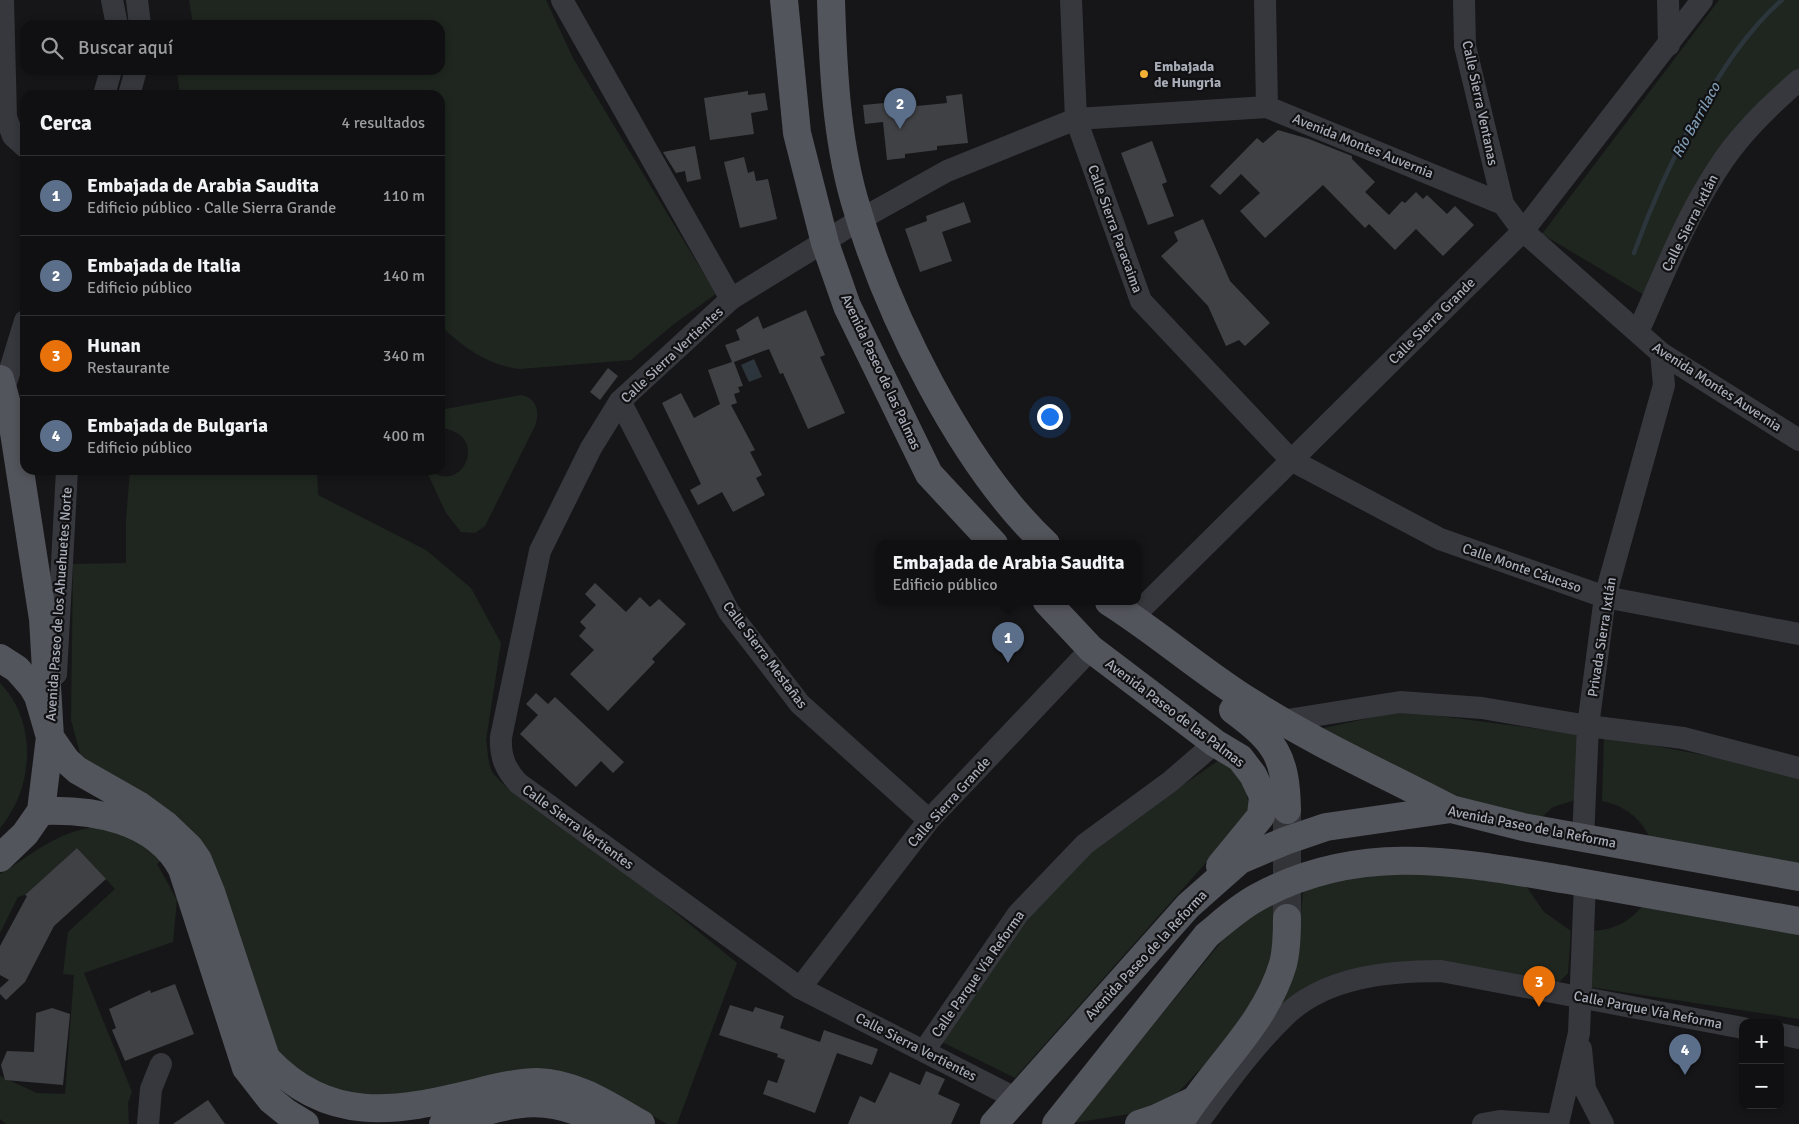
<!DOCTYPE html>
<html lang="es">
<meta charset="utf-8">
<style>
body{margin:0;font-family:Signika,sans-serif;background:#19191b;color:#f1f3f6}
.controls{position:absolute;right:15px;bottom:15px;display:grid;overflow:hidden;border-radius:10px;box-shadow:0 2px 8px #0003}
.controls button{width:45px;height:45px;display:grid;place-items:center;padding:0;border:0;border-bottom:1px solid #303032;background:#101012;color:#f1f3f6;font:25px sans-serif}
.you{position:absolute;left:1049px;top:416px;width:18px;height:18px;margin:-12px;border:4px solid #fff;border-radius:50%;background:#1a73e8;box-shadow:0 0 0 8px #1a73e833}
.badge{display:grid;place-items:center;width:32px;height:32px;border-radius:50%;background:#f2b134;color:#fff;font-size:16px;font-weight:700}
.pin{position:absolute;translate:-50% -41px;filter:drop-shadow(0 1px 2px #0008)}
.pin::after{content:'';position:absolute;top:26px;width:18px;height:15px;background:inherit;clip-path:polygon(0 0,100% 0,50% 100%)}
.popup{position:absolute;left:876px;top:540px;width:265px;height:65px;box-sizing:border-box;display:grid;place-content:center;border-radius:10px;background:#101012;filter:drop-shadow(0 1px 4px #0005);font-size:16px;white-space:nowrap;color:#9c9d9f}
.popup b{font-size:19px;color:#f1f3f6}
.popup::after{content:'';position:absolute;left:50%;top:100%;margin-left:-10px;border:10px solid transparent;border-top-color:#101012}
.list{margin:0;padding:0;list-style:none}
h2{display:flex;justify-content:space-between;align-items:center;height:65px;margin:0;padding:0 20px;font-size:21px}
h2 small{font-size:16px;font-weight:400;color:#9c9d9f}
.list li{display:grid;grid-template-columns:32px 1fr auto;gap:15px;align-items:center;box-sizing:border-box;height:80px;padding:0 20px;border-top:1px solid #303032}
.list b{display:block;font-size:19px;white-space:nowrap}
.list p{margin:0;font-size:16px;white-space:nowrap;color:#9c9d9f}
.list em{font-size:16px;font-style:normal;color:#9c9d9f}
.icon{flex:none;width:28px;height:28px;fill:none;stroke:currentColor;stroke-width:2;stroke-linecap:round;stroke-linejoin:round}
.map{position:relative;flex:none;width:1799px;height:1124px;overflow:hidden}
.search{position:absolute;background:#101012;box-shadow:0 2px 8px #0003;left:20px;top:20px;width:425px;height:55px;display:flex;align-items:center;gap:12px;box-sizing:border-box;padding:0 18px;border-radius:15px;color:#9c9d9f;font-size:19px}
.panel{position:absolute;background:#101012;box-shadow:0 2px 8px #0003;left:20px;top:90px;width:425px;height:385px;border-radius:15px}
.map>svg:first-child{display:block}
.green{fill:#1e261f}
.water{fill:#2c353c}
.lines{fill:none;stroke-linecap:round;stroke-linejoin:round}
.stream{stroke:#2c353c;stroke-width:4.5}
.building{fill:#404145}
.major-tunnel{stroke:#333438;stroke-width:28;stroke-dasharray:28 14;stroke-linecap:butt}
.minor{stroke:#37383d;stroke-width:22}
.major{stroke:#53555c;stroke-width:28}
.major-bridge{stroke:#53555c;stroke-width:28}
.poi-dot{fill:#f2b134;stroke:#111113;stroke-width:2}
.labels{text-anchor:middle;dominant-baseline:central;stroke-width:4.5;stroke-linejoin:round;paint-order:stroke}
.poi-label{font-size:14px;font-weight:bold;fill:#a8adb8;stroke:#111113;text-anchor:start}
.street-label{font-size:14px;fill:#a8adb8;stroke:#111113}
.water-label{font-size:15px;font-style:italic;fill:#7f9bb3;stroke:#111113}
</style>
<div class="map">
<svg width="1799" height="1124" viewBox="0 0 1799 1124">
<rect width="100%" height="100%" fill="#161618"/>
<g class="green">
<path d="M189,0h357l27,58 143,236 -42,30 -43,36 -111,9c-32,-3 -58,-23 -80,-44v-230h-260l-3,-22 2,-3h261v-45h-247z"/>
<path d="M1719,0h80v69l-58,52 -92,177 -107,-64z"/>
<path d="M521,395c16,3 19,17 14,31l-50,100 -10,7 -14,-1 -15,-19 -20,-43c5,1 10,5 15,6 28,6 44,-44 -1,-48v-18z"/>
<path d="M130,470h187l1,25 108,55 45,38 30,55 -15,97 3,23 3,9 13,14 149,109 83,68 -60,161h-10l-70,-40 -203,17 -74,-10 -42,-39 -55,-164 -142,-131 -10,-37 2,-156 53,-1v-43z"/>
<path d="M0,683c38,39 34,105 0,145z"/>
<path d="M1401,711l176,23 -2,66 -22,7 -17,15 -81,-21 -140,-71z"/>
<path d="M1604,736l151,29 44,12v90l-148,-27c-10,-22 -26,-34 -49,-39z"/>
<path d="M1222,758l22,18 6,37 -235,265 -73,-36 60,-96 85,-94z"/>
<path d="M107,826l59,31 -9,7 20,36 -4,42 -89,31 48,119 -4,11 1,21h-123l-6,-5v-43l37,17 28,1 9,-119 -11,-1 5,-42 47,-43 -38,-41 -52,47 -7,2 -18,36v-59c38,-23 60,-46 107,-48z"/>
<path d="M1384,867l140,16 20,29 27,19 -3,42 -10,10 -117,-17 -165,42 23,-72 4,-44 10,-10z"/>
<path d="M1281,903l-6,60 -34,63 -70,74 -35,13 -63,10 171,-209z"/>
<path d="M1643,905l156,28v86l-209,-32 2,-56c22,-1 38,-9 51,-26z"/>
</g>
<path class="water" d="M754,359l8,18 -13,5 -8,-17z"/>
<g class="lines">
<path class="stream" d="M1634,253c28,-78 85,-199 148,-253"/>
</g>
<g class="building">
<path d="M748,91v4l17,-2 3,17 -17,3 3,21 -44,6 -6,-42z"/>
<path d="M962,94l6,49 -31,3v4l-32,4v4l-18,2 -4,-38 -18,2 -2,-19 53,-5 1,6 30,-3 -1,-7z"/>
<path d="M1278,130l31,9 43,17v3l23,23 -10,10 24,23 13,-14 3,2 11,-11 7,7 4,-4 20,19 8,-8 19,19 -31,31 -27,-27 -21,21 -26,-26 -4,4 -42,-43 -58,53 -25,-27 20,-18 -19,-19 -21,21 -10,-9 47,-48 6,5z"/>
<path d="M1152,141l15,41 -5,2 12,32 -26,9 -27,-72z"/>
<path d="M695,146l6,33 -14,3 -2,-11 -9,2 -13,-21z"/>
<path d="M744,157l4,16 6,-2 2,10 12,-2 9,40 -37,9 -16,-66z"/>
<path d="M964,202l7,20 -29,10 10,29 -32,11 -15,-43 22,-8 -1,-5z"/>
<path d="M1203,219l27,62 40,42 -25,23 -6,-6 -13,6 -18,-40 -47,-50 17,-15 -4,-9z"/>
<path d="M806,310l19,45 -5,2 25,56 -37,16 -25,-56 -3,1 -11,-25 -35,13 9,24 -5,1 2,5 -6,2 3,9 -6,2 24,45 -5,2 12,23 -6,3 9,17 -32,17 -11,-20 -24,13 -8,-15 11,-6 -39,-81 19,-10 13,25 26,-14 -12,-34 24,-8 -7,-17 15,-5 -4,-10 22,-14 5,13z"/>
<path d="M608,368l10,8 -18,24 -10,-8z"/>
<path d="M595,583l31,29 14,-15 10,10 9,-8 27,25 -34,35 3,3 -47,49 -38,-37 24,-24 -15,-14 7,-8 -6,-6 16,-17 -11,-11z"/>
<path d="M536,693l12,11 7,-7 69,65 -11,11 -12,-12 -25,26 -56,-53 18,-19 -12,-11z"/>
<path d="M77,848l29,31 -52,47 -29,56 -19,18 -6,-6v-6l9,-8 -9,-5v-29l27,-50 -2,-1z"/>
<path d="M175,984l19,50 -69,27 -13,-31 4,-2 -7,-19 41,-19 1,3z"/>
<path d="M730,1005l23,7 2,-5 29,9 -4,12 40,14 4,-12 54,19 -6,16 -35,-12 -22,60 -52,-19 5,-14 9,3 8,-23 -8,-3 1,-3 -59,-19z"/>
<path d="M52,1008l18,6 -7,71 -58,-5 -4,-15 6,-14 27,1 2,-39z"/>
<path d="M926,1071l19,8 -7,15 22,10 -9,20h-103l12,-28 15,7 15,-31 30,13z"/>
<path d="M208,1100l17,24h-52z"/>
</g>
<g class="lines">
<path class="major-tunnel" d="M1287,918v-108"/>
<g class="minor">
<path d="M3,0l3,117 7,19 12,11"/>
<path d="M112,0l5,25"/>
<path d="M137,0l3,25"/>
<path d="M562,0l169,299"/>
<path d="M1071,0l5,119 65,182 150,159 149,79 165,58 194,37"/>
<path d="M1265,0l2,107"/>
<path d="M1464,0l1,46 38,158"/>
<path d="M1668,0l1,45"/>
<path d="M104,95l7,-25"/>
<path d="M129,95l7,-25"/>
<path d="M1638,332c24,-53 45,-109 77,-159 22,-36 52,-65 84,-93"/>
<path d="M1,399l24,-78"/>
<path d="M620,401l109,211 71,92 129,116"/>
<path d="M1133,617l390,-386 179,-231"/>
<path d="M56,674l11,-204"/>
<path d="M1281,721l119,-19 82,6 106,18 95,12 116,30"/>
<path d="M1583,839l5,-113 17,-129 59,-212 -3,-32"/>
<path d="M800,988l129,-168 162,-171"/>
<path d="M1780,1034l19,4"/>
<path d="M1581,1049l4,40 18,35"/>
<path d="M924,1051l94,-137 67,-70 86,-63 44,-38"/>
<path d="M1015,1098l-215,-110 -282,-205c-13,-14 -18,-27 -17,-46l39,-186 51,-103 29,-47 111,-102 130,-80 86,-48 129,-52 191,-12 236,97 20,27 138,122 138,87"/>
<path d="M148,1124l3,-35 10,-25"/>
<path d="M1197,1124c27,-36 54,-75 87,-107 40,-40 103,-46 157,-46l302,57"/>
<path d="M1483,1124l17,-3 46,3"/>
<path d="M1558,1124l21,-91 6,-150"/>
</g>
<g class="major">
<path d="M784,0l13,133 28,110 22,63 82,168 65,70"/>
<path d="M831,0c2,66 5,135 23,199 32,112 107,265 192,345"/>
<path d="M13,426l30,193 7,118 16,23 11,10 63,36 26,19 23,22 9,13 13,32 55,166c62,66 127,55 212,34 19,-5 39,-10 59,-10 39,1 71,23 104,42"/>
<path d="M1047,602l44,47 124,94 25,15 13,17 10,21 -2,20 -41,50"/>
<path d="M1109,602c49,31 93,70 143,101 63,40 132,71 199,106"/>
<path d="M0,658l17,11 15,17 6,10 12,41 -9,74 -16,23 -25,24"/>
<path d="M1233,710c42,31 53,46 54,100"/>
<path d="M41,811c51,-2 115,8 141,58l64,199 25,32 16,13 18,11"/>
<path d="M443,1124c63,-18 99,-36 160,0"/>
<path d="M994,1124l194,-218 52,-46 45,-19 41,-14 125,-18 72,18 276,50"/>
<path d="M1056,1124l151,-189c16,-13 32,-28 51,-38 102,-56 202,-35 310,-17 77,13 154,27 231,41"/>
<path d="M1139,1124l18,-6 36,-17"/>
<path d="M1179,1124c32,-54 86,-98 104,-160 4,-15 4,-31 4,-46"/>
</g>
<path class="major-bridge" d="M0,379l13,47"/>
</g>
<circle class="poi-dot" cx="1144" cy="74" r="5"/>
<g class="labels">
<g class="poi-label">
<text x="1154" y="66">Embajada<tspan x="1154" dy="16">de Hungria</tspan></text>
</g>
<g class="street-label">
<text transform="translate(1480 103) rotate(78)">Calle Sierra Ventanas</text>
<text transform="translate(1363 146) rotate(22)">Avenida Montes Auvernia</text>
<text transform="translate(1690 223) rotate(-63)">Calle Sierra Ixtlán</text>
<text transform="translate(1115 229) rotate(70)">Calle Sierra Paracaima</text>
<text transform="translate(1432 321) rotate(-45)">Calle Sierra Grande</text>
<text transform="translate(672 355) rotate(-43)">Calle Sierra Vertientes</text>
<text transform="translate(881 372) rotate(65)">Avenida Paseo de las Palmas</text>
<text transform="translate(1717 387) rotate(33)">Avenida Montes Auvernia</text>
<text transform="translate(1522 568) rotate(19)">Calle Monte Cáucaso</text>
<text transform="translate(59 604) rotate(-86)">Avenida Paseo de los Ahuehuetes Norte</text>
<text transform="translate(1602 637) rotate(-81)">Privada Sierra Ixtlán</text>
<text transform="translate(765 655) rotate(53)">Calle Sierra Mestañas</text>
<text transform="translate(1175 713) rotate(37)">Avenida Paseo de las Palmas</text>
<text transform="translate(949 802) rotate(-48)">Calle Sierra Grande</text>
<text transform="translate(578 827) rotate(36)">Calle Sierra Vertientes</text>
<text transform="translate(1532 827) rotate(11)">Avenida Paseo de la Reforma</text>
<text transform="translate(1146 955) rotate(-47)">Avenida Paseo de la Reforma</text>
<text transform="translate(978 974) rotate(-55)">Calle Parque Vía Reforma</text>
<text transform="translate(1648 1010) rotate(11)">Calle Parque Vía Reforma</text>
<text transform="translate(916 1047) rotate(27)">Calle Sierra Vertientes</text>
</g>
<g class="water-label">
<text transform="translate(1696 120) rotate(-61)">Río Barrilaco</text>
</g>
</g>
</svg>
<div class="controls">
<button>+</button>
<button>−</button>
</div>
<div class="you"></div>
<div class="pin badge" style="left:1008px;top:663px;background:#5c6f8a">1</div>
<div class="popup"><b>Embajada de Arabia Saudita</b>Edificio público</div>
<div class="pin badge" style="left:900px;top:129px;background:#5c6f8a">2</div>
<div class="pin badge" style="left:1539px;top:1007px;background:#e8710a">3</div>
<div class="pin badge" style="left:1685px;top:1075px;background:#5c6f8a">4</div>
<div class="search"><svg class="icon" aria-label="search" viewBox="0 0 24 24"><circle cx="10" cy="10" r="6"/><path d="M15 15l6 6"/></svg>Buscar aquí</div>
<section class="panel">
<h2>Cerca<small>4 resultados</small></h2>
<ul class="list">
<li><span class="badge" style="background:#5c6f8a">1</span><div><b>Embajada de Arabia Saudita</b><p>Edificio público · Calle Sierra Grande</p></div><em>110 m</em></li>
<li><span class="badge" style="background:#5c6f8a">2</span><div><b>Embajada de Italia</b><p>Edificio público</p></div><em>140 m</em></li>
<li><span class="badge" style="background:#e8710a">3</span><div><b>Hunan</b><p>Restaurante</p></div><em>340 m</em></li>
<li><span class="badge" style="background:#5c6f8a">4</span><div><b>Embajada de Bulgaria</b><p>Edificio público</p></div><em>400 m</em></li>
</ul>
</section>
</div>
